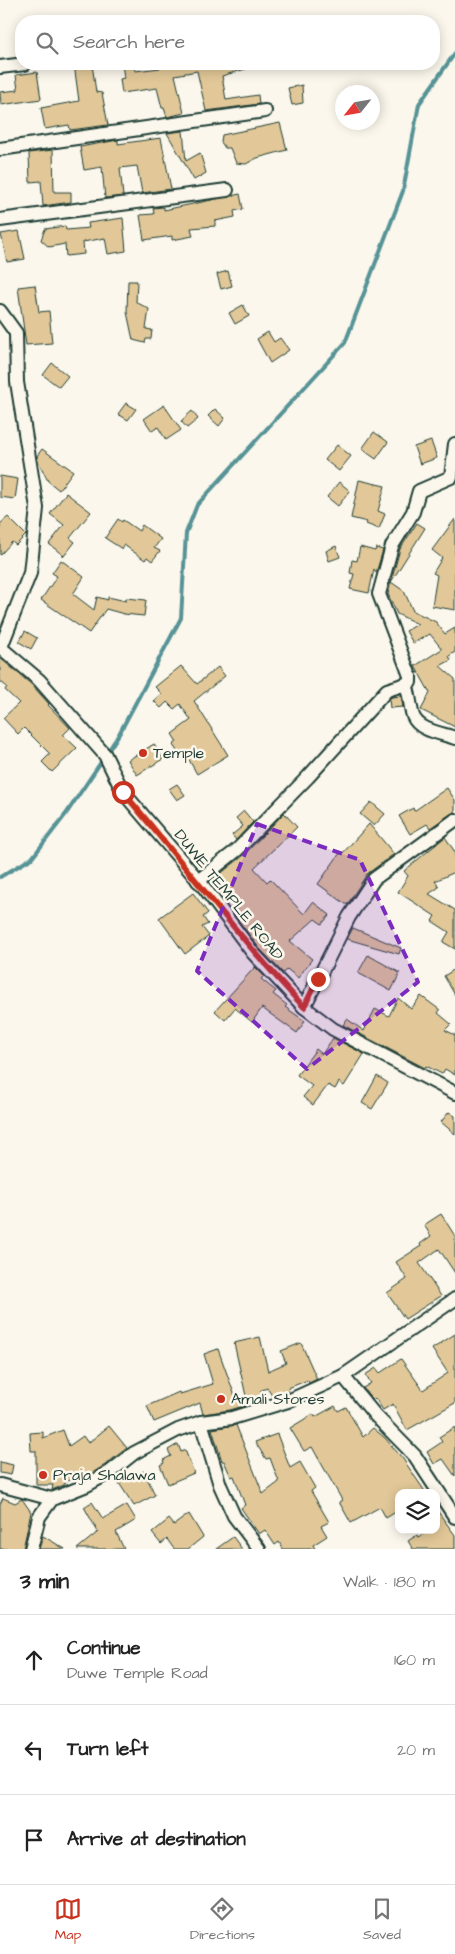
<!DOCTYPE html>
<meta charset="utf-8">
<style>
body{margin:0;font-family:"Architects Daughter",sans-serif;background:#f2f2f2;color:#222}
.controls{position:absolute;right:15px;bottom:15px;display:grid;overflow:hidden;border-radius:10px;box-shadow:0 2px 12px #0003}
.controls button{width:45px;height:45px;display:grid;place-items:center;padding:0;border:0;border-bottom:1px solid #e0e0e0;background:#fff;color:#222;font:25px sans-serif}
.compass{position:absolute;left:335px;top:85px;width:45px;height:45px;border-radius:50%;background:#fff;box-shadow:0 2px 12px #0003;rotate:239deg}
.stop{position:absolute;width:15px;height:15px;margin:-11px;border:4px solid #c8321e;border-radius:50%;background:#fff}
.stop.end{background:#c8321e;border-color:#fff;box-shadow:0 1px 5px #0008}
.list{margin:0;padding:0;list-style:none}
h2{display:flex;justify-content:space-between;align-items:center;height:65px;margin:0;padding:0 20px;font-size:21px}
h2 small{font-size:16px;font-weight:400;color:#767676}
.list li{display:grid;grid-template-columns:32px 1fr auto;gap:15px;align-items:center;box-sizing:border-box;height:90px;padding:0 20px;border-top:1px solid #e0e0e0}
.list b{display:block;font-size:19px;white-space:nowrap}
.list p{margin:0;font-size:16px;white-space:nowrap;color:#767676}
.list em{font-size:16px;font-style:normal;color:#767676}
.icon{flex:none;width:28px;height:28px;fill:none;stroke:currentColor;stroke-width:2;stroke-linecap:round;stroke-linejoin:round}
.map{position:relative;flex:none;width:455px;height:1549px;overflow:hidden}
.search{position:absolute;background:#fff;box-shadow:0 2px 12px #0003;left:15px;right:15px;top:15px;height:55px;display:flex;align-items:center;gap:12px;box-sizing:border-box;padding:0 18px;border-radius:20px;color:#767676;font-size:19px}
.sheet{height:335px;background:#fff}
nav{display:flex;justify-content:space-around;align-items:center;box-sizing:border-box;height:70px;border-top:1px solid #e0e0e0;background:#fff;font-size:14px;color:#767676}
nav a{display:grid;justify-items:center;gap:2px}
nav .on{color:#c8321e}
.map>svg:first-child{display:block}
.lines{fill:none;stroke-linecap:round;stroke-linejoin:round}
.stream{stroke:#579396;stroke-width:4}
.building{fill:#e2c898;stroke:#1f3d34}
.minor-casing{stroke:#1f3d34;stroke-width:16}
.minor{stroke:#fbf7ec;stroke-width:12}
.route{stroke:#c8321e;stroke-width:6}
.marked{fill:#7b2cbf;fill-opacity:0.2;stroke:#7b2cbf;stroke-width:4;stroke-dasharray:10 6;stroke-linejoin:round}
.poi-dot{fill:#c8321e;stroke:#fbf7ec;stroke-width:2}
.labels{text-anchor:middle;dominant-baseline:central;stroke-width:5;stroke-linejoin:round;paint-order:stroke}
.poi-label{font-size:16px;fill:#1f3d34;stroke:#fbf7ec;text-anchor:start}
.street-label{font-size:16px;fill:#1f3d34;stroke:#fbf7ec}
</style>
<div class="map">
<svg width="455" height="1549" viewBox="0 0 455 1549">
<rect width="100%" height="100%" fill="#fbf7ec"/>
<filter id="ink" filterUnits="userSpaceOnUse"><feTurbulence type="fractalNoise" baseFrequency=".02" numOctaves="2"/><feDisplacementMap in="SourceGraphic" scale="10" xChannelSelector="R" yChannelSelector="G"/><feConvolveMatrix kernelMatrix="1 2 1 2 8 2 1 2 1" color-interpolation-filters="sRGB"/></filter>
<g filter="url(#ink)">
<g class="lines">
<g class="stream">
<path d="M107,753l12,-19 62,-116 5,-85 11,-28 148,-162 58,-152 16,-87 36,-51"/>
<path d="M0,877l32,-19 34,-44 37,-55"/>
</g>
</g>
<g class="building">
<path d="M74,64h18l4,28 6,1 6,32 -38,5 -1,-5 -24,4 -4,-21 38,-7z"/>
<path d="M122,64h12l1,7 25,-3 -1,-4h92l1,3 -30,9 4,24 32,-5 1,9 -53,7 -9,-40 -22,4 9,38 -17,4 -3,-9h-2l-5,-20 -35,5 -2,-14 4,-1z"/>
<path d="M37,72l4,27 -40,6 -1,-13 18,-2 -2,-15z"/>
<path d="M302,85l1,18 -11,2 -4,-17z"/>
<path d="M280,123l7,27 -30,8 -11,6 -10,-1 -6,-15h-5l-4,-6 1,-7z"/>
<path d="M183,131l3,30 14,-8 6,20 -12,7 -27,-47z"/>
<path d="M161,138l10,51 -29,4 -5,-27 -17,2 3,28 -18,2 -3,-31 -18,3 -4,-23 38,-7v4z"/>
<path d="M53,150l1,42h17v10l-28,4 -2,-25 -11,1 -1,-29z"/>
<path d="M240,194l3,15 -9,2 1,6 -20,4v5l-24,2 2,8 -21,4v-4l-28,4 -4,-25 14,-1 -1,-6 11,-1v3z"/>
<path d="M123,218l3,33 -18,3 -3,-16 -22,4 1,12 -18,2 -1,-12 -16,3 -8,-7 4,-11 20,-3 1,4 23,-2 -1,-5z"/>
<path d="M19,231l6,28 -18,3 -6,-28z"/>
<path d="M228,271l4,15 -11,3 -4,-15z"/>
<path d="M128,281h9l-1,21 13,7 -3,20 6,1 -1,9h-5l-1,4 -12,-3 -6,-28z"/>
<path d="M35,285l4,27 10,-1 3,32 -26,2 -8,-58z"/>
<path d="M243,305l6,11 -14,8 -6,-11z"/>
<path d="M268,332l6,10 6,-4 9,12 -19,13 -13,-24z"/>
<path d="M52,363l16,13 -9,11 -16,-12z"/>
<path d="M126,403l10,6 -8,11 -10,-6z"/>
<path d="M164,405l17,25 -15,10 -8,-13 -6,4 -8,-12z"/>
<path d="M215,409l10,9 -6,8 -11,-10z"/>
<path d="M192,411l6,8 -11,9 -6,-7z"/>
<path d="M374,432l14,10 -12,17 -14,-10z"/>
<path d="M431,441l6,17 -17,6 -6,-17z"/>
<path d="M337,445l14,11 -12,15 -14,-11z"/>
<path d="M42,449l31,22 -14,19 -11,-9 -10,-20 -1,-5z"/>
<path d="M0,476l18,3 -3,20 -15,-2z"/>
<path d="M359,480l26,6 -7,25 7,3 -6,15 -13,-5 1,-2 -16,-4z"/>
<path d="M339,482l11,9 -12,15 -11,-9z"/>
<path d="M66,493l25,19 -21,26 5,4 -11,14 -15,-12 15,-19 -14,-11z"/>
<path d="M8,517l18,18 -10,10 -4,-3 -12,13v-31z"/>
<path d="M118,519l4,3 1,-2 16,11 3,-6 19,14 -7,9 6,3 -8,10 -5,-4 -2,3 -21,-15 -2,4 -17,-11z"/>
<path d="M455,519v91l-23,-4 5,-31 -4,-2 9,-15 -10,-8z"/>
<path d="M417,523l8,5 -34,54 9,-33z"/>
<path d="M336,546l4,11 -11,4 -3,-10z"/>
<path d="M360,547l15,4 1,-3 7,2 -7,23 -2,-4 -5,24 -19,-4 4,-15 -4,-1 2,-13 5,1z"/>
<path d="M61,560l23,17 -11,17 21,16 3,-13 11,3v-3l18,4v-3l20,2 -2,16 -20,-2 -18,-5 -17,24 -10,-7 -38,-26 16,-24 -5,-3z"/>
<path d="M391,582l13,9 9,20 23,11 9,12 10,-6v24l-6,4 2,4 -11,6 15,13v48l-34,-17 9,-17 -15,-27 27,-17 -12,-15 -17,9 -7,-12 12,-7 -21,-10 -9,-20z"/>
<path d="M25,631l12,7 -6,11 -12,-7z"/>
<path d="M0,658l32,27 17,19 -1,1 22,23 -7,7 14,13 -25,24 -10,-10 8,-8 -26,-26 -6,6 -15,-16 16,-15 -14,-13 2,-3 -7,-6z"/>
<path d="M181,666l16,18 21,-17 7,9 -31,25 34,54 -31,19 -13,-23 -5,3 -6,-9 4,-3 -5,-8 19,-14 -11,-16 -6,5 -7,-7 -6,6 -7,-7 8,-7 -7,-7z"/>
<path d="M401,696l2,11 -13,1 -1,-9 3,-2z"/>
<path d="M154,744l9,15 -26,16 -9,-15z"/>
<path d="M177,784l8,11 -8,5 -8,-11z"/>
<path d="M447,788l8,12v11l-25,17 -3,-4 -17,10 -11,-18 14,-8 1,3z"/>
<path d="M371,802l14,12 -11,12 -14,-12z"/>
<path d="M244,811l9,11 -17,18 -4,-5 11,-9 -7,-8z"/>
<path d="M284,813l13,14 -43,41 13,14 3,-3 34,35 9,-12 17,13 -8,9 -7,-5 -25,22 22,18 -14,19 -11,-9 -4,4 -24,-25 -26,-35 6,-5 -24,-30 28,-22z"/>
<path d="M369,824l25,30 -27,20 -20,31 -29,-21 22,-31 2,1z"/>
<path d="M445,837l10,15v20l-20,9 4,6 -10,7 26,16v39l-12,-7 6,-10 -17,-11 3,-5 -37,-24 10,-16 -4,-5z"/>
<path d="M193,893l15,20 -5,4 5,7 -6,3 7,9 -24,18 -26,-36z"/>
<path d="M353,928l48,20 -2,6 -52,-15z"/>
<path d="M368,955l32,18 -9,18 -33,-18z"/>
<path d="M255,967l9,9 -3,3 15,12 -3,3 14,11 -2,2 20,14 -8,12 -35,-25 -10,14 -17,-14 -10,12 -10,-9z"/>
<path d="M455,969v26l-11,-19z"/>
<path d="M421,996l19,14 -2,3 13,11 -6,6 10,5v40l-10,-6 -3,5 -16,-8 -1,2 -82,-43 4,-6 17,12 11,-22 14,7 9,-18 13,11z"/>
<path d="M333,1038l31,16 -20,32 -5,-4 -4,7 -7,-4 -15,20 -10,-8 9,-11 -15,-11 19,-26 6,5z"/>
<path d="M377,1076l11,7 -16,26 -10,-6z"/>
<path d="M449,1112l6,4v18l-14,-12z"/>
<path d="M441,1214l14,22v37l-16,-24 -20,14 22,33 -36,23 -18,-26 20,-14 -11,-17 25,-16 -1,-2 11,-8 -7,-11z"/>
<path d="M455,1334v69l-48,27 -14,-26 -10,6 -8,-12 -2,2 -10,-12 8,-5 -6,-8 11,-7 4,5 21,-14 22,31 25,-17 -16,-24z"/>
<path d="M260,1337l8,34 18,-8 -5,-12 20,-8 16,36 -8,4 -1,-3 -20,8 1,3 -16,6 -6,-9 -7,3 4,9 -34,10 -27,4 -3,-11 -46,19 -7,-16 32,-14 1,2 33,-10 -9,-30 14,-5 18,50 10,-3 -12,-53z"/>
<path d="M335,1406l3,5 8,-4 17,30 10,-9 12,10 18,21 23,34h-27v17l-13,8 -6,-11 -29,16 -12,-21 3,-2 -30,-53 -8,4 -14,-23 23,-14 2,3z"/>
<path d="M236,1425l27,69 16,-12 -9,-24 -4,1 -11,-17 22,-8 13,34 10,-6 15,26 -4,3 18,31 -8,4 6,10 -14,9 2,4h-32l-4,-7 -4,3 -10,-15 -6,4 -18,-26 4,-3 -11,-29 -3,1 -7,-16h-2l-10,-32z"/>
<path d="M109,1426l18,22 -22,17 -16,10 -23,6 -2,4 -12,5 1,-5h-17v-34h-5l-1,-18 13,-1v6l20,-8 6,16 14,-10 5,7z"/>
<path d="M455,1427v49l-12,-17 -9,5 -7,-12 15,-10 -3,-5z"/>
<path d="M178,1444l3,8 4,-2 9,23 -26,11 -8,-19 4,-2 -1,-3 8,-4 -3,-6z"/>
<path d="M0,1462l13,3 -2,10 -11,-2z"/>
<path d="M144,1471l11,24 -21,11 -15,-23z"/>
<path d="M3,1498l12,5 7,-4 9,13 -8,37h-23v-45z"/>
<path d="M92,1502l11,17 24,-14 9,15 -20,12 8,17h-47l21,-17 -14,-25z"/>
<path d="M436,1509l19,26v14h-42l-5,-8 9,-6 1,2 12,-7h6z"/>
<path d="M189,1514l14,23 -15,12h-14l-7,-10 -6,5 -9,-11 17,-14 5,6z"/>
<path d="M43,1536l22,13h-26z"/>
<path d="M233,1537l9,12h-26z"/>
</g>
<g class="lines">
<defs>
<g id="minor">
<path d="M0,67l25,-3"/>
<path d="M0,149l265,-38"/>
<path d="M0,220l227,-30"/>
<path d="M0,311l16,22 1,49 20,126 -7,65 -29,74"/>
<path d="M0,647l39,33 66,75 18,37 80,94 50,67 51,54 29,22 122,64"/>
<path d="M406,684l4,-2v-6l-31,-82 13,-48 21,-34 6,-21 32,-14 4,-33"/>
<path d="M198,881l39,-31 71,-73 79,-87 19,-6c4,11 4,23 7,32 6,15 28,17 42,22"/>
<path d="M304,1007l45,-90 25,-38 81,-59"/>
<path d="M343,1376l32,39 40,41 40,61"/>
<path d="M201,1422l19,63 14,31 25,33"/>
<path d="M0,1485l52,14"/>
<path d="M52,1499l35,-14 23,-13 24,-19 44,-23 23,-8 31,-4 56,-17 55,-25 112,-77"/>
<path d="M31,1549l8,-32 13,-18"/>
</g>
</defs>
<use href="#minor" class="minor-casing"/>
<use href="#minor" class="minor"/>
</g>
</g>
<g class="lines" filter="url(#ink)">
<path class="route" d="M123,792c61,72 117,147 181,215l14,-28"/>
</g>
<path class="marked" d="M257,824l103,36 58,122 -111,87 -110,-98z"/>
<g class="poi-dot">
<circle cx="143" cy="753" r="5"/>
<circle cx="221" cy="1399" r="5"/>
<circle cx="43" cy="1475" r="5"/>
</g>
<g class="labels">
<g class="poi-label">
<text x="153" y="753">Temple</text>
<text x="231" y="1399">Amali Stores</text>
<text x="53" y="1475">Praja Shalawa</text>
</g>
<g class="street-label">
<text transform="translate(229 895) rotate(51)">DUWE TEMPLE ROAD</text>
</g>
</g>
</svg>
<div class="controls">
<button><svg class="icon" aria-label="layers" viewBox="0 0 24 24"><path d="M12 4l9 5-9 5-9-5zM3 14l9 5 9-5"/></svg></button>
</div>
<svg class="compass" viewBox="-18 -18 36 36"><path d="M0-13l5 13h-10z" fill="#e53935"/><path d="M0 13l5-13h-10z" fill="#767676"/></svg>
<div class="stop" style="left:123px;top:792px"></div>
<div class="stop end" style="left:318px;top:979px"></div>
<div class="search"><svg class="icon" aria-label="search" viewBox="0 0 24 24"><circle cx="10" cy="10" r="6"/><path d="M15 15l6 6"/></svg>Search here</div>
</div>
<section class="sheet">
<h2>3 min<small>Walk · 180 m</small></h2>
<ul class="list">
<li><svg class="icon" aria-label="ahead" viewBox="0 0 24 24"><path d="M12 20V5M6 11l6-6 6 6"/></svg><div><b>Continue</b><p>Duwe Temple Road</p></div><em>160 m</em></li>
<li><svg class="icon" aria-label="left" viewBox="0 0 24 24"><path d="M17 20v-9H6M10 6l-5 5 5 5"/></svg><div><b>Turn left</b></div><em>20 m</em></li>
<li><svg class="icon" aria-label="arrive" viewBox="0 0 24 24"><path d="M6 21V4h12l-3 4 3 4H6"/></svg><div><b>Arrive at destination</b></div></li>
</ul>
</section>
<nav>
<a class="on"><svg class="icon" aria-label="map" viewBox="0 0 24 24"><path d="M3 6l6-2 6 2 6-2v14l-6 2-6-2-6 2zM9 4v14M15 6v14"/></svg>Map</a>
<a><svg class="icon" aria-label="directions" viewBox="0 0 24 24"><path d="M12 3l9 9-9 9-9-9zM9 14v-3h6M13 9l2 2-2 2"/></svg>Directions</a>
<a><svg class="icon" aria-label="saved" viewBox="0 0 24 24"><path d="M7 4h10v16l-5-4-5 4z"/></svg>Saved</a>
</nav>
